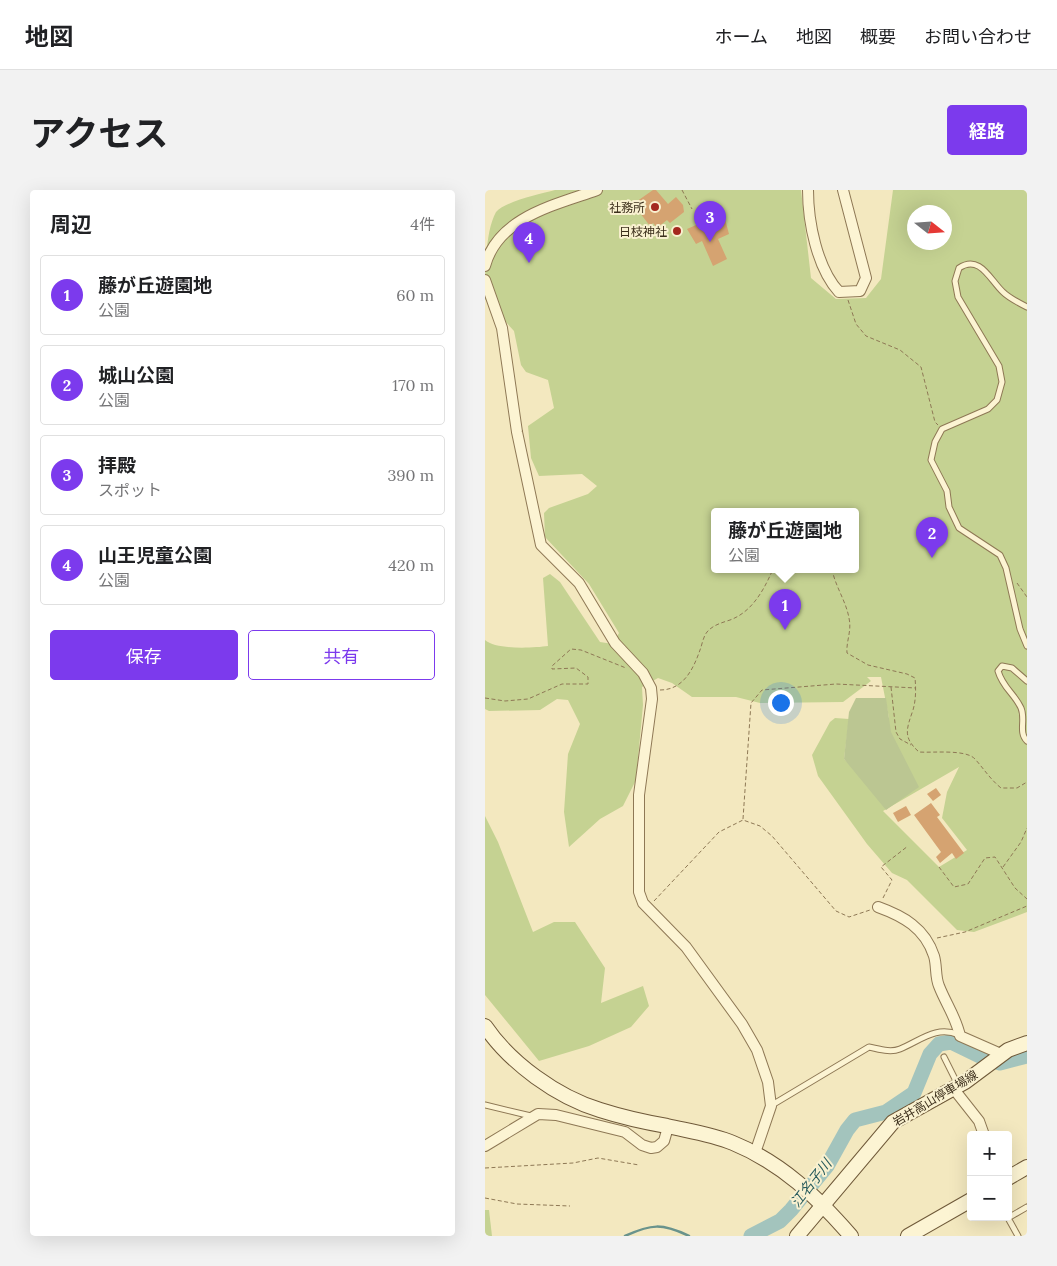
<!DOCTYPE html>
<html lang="ja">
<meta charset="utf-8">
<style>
body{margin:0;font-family:Lora,"Noto Sans JP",serif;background:#f2f2f2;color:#202124}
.controls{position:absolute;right:15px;bottom:15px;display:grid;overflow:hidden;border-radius:5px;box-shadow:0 5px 20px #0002}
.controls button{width:45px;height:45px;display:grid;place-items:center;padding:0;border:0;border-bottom:1px solid #e0e0e0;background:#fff;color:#202124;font:25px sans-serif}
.compass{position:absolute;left:422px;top:15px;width:45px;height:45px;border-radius:50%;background:#fff;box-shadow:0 5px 20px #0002;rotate:107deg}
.you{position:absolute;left:295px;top:512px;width:18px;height:18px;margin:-12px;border:4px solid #fff;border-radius:50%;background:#1a73e8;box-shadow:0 0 0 8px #1a73e833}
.badge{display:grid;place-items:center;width:32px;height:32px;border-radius:50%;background:#7c3aed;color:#fff;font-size:16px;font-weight:700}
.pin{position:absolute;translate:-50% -41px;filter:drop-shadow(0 1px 2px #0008)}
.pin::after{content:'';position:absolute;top:26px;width:18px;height:15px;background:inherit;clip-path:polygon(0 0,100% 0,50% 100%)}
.popup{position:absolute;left:226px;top:318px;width:148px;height:65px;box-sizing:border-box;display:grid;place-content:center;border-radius:5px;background:#fff;filter:drop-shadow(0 1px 4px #0005);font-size:16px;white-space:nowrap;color:#757577}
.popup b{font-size:19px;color:#202124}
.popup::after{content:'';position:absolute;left:50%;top:100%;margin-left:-10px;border:10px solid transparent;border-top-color:#fff}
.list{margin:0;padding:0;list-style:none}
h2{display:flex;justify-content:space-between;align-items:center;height:65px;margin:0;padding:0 20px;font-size:21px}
h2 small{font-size:16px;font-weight:400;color:#757577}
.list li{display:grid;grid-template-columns:32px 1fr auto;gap:15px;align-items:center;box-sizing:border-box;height:80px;margin:0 10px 10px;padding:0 10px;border:1px solid #e0e0e0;border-radius:5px}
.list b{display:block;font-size:19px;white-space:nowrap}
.list p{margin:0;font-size:16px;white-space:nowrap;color:#757577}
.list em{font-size:16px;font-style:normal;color:#757577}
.actions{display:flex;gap:10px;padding:15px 20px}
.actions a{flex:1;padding:11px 0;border:1px solid #7c3aed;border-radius:5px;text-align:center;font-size:18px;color:#7c3aed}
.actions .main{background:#7c3aed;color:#fff}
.map{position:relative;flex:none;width:542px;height:1046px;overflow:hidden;border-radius:5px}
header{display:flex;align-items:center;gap:30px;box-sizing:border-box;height:70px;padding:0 25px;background:#fff;border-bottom:1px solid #e0e0e0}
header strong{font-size:24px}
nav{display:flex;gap:28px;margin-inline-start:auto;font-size:18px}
.intro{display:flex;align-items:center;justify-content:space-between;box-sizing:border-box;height:120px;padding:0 30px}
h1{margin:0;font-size:35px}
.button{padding:12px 22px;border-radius:5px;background:#7c3aed;color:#fff;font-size:18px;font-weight:700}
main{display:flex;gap:30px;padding:0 30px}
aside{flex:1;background:#fff;border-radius:5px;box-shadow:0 5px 20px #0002}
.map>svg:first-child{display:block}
.green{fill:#c5d292;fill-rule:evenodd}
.cemetery{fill:#bbc692}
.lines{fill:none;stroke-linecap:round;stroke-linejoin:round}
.stream{stroke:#69938c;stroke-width:2.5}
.river{stroke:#a3c4bd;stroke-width:15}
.building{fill:#d5a371}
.lane-casing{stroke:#8e7855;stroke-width:7}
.street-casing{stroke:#8e7855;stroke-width:12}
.secondary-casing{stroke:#6f5939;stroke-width:16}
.path{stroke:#8e7855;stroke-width:1;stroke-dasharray:4 2.5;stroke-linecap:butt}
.lane{stroke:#fcf4d3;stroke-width:5}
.street{stroke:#fcf4d3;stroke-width:10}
.secondary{stroke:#fcf4d3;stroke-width:14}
.poi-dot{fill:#a4281e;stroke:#f9f1d0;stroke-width:2}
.labels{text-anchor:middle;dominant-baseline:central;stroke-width:4;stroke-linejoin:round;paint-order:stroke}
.poi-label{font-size:12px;fill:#3b2e1b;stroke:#f9f1d0;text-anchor:end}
.street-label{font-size:12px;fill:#3b2e1b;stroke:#f9f1d0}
.water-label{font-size:14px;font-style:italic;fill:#295c5d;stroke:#f9f1d0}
</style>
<header>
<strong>地図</strong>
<nav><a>ホーム</a><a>地図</a><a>概要</a><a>お問い合わせ</a></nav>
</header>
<div class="intro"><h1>アクセス</h1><a class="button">経路</a></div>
<main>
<aside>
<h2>周辺<small>4件</small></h2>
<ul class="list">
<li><span class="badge">1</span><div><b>藤が丘遊園地</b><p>公園</p></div><em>60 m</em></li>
<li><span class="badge">2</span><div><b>城山公園</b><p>公園</p></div><em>170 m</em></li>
<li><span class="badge">3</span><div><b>拝殿</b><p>スポット</p></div><em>390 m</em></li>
<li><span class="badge">4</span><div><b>山王児童公園</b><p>公園</p></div><em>420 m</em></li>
</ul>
<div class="actions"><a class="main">保存</a><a>共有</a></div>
</aside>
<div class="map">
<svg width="542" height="1046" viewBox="0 0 542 1046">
<rect width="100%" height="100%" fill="#f3e8bf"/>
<g class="green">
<path d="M70,0h246l10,88 25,21 30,-1 15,-19 12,-89h134v722l-53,20 -17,-2 -50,-50 -15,-7 -25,-29 -49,-68 -6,-21 18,-33 5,-4 14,1 -5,40 3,3 42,-44 -8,-41h-14l4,4 -28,21 -83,1 -24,-6h-44l-20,-14 -14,-5 -16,9 1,18 -7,75 -13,26 -23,13 -31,28 -5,-35 4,-58 12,-30 -12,-24 -11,-1 -17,11 -51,1 -4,-2v-69c11,10 48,8 63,6l-5,-68 7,-4 10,8 40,60 13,2 6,-11 -30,-49 -44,-47 -1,-24 5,-5 39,-14 9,-8 -15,-12 -43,2 -8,-18 -3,-32 26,-18 -6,-28 -22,-8 -5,-7 -7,-34 -29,-32c0,-26 0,-67 11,-87 10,-11 44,-18 59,-22zM430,22h30v30h-30zM230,321h140v58h-140zM474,577l-12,25 -5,26 25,32 -28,17 -56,-56z"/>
<path d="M0,626l13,26 35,90 21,-10h21l30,46 -4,35 42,-17 6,20 -18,21 -42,19 -50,15 -54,-66z"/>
<path d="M0,1020h4l3,26h-7z"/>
</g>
<path class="cemetery" d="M371,508h30l5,34 28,55 -33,23 -42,-51 5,-47z"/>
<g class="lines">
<path class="stream" d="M140,1046c26,-12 37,-13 64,0"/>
<path class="river" d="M266,1046l29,-15 11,-11 36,-44 20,-36 8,-10 31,-8 28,-19 16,-39 9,-10 12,-2 35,17 14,4 27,-7"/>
</g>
<g class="building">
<path d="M168,0h3l12,14 8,-7 7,8 1,7 -14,11 -3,-3 -10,8 -4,-5 -3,3 -17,-22z"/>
<path d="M240,29l4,15 -11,5 9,20 -14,7 -11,-25 -6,3 -9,-15 16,-7 1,2 5,-3 2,4z"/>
<path d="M451,598l5,7 -8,6 -6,-7z"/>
<path d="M446,613l9,12 -3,2 27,36 -8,6 -4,-6 -12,10 -4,-6 5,-5 -27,-37z"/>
<path d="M421,616l5,9 -13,7 -5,-9z"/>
</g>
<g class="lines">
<defs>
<g id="lane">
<path d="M542,117c-8,-4 -18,-9 -24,-15 -13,-12 -23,-38 -44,-24l-4,13 3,16 41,69 3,16 -5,18 -9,9 -46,20 -7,13 -4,18 16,31 2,16 10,21 41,27 6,13 14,61 7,17"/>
<path d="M542,491l-15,-13 -10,-2 -4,5c5,17 16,22 23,37 5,12 -3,24 6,33"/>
<path d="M459,867l14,28"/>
<path d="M0,915l46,11"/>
<path d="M287,915l97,-58c10,2 21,6 31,2 20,-8 36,-24 59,-14"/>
<path d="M533,1046l-10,-18 19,-11"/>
</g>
<g id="street">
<path d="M323,0c0,32 9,78 31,102l21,-1 6,-13 -23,-88"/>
<path d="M0,76c13,-49 70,-61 112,-76"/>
<path d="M0,90l17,48 15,104 24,113 38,38 36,60 28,30 8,15 1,11 -13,96v97l4,11 43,44 56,77 15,26 11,32 3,24 -16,47"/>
<path d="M393,717c25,9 47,21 56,49 3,10 1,21 5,30 7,18 17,31 21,50l41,18"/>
<path d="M468,898l26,33 5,14"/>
<path d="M0,956l53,-32 18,1 69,17 17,13 9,3 6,-1 7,-6 4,-14"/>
</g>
<g id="secondary">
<path d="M0,836c25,37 72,71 115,84 22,7 44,12 67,16 22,5 45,8 66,17 49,20 84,54 118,93"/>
<path d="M523,988l19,-11"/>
<path d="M312,1046l96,-114 72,-40 43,-32 19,-7"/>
<path d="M423,1046l63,-36"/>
</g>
</defs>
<use href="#lane" class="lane-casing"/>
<use href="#street" class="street-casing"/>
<use href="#secondary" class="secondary-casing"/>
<g class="path">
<path d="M197,0l10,19"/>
<path d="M363,110l8,24 10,12 34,14 21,17 14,55 3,3"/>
<path d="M347,379c3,17 14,32 17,49 3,13 -3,23 -2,35l21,12 39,9 8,4c1,10 1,22 -2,32 -6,18 -11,27 6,42 14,1 47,-3 56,7 9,10 15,20 26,29h16l10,-6"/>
<path d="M532,393l10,14"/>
<path d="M406,497l5,45 4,7 11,6"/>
<path d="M175,500c23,0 33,-20 40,-40 2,-5 3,-13 7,-18 6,-7 14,-9 23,-12 22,-8 34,-30 43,-51"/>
<path d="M0,508l20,3 23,-2 34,-15h26v-7l-12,-9 -24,1v-3l19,-17 10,1 45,18"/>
<path d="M258,629l8,-116 11,-13 74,-6 80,4"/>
<path d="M454,677l15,20 14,-3 17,-26 10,-1 20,31 12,11"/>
<path d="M518,677l18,-25 6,-14"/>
<path d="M398,708l9,-18 -11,-13 27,-21"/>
<path d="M169,711l65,-69 24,-12 17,6 12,10 64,75 13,6 21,-7"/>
<path d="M452,748l28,-6 62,-26"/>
<path d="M0,978l88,-5 25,-5 41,7"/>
<path d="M0,1008l32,6 53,2"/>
</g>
<use href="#lane" class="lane"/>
<use href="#street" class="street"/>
<use href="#secondary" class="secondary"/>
</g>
<g class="poi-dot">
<circle cx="170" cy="17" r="5"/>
<circle cx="192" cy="41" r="5"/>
</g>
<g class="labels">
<g class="poi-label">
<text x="160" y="17">社務所</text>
<text x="182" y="41">日枝神社</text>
</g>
<g class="street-label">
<text transform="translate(450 908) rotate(-31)">岩井高山停車場線</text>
</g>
<g class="water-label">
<text transform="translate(326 993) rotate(-52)">江名子川</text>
</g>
</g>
</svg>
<div class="controls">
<button>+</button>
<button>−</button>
</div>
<svg class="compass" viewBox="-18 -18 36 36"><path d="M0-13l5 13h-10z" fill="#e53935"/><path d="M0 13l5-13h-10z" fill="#757577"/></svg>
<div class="you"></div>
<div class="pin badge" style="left:300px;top:440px">1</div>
<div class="popup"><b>藤が丘遊園地</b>公園</div>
<div class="pin badge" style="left:447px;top:368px">2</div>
<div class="pin badge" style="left:225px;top:52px">3</div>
<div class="pin badge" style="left:44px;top:73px">4</div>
</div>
</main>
